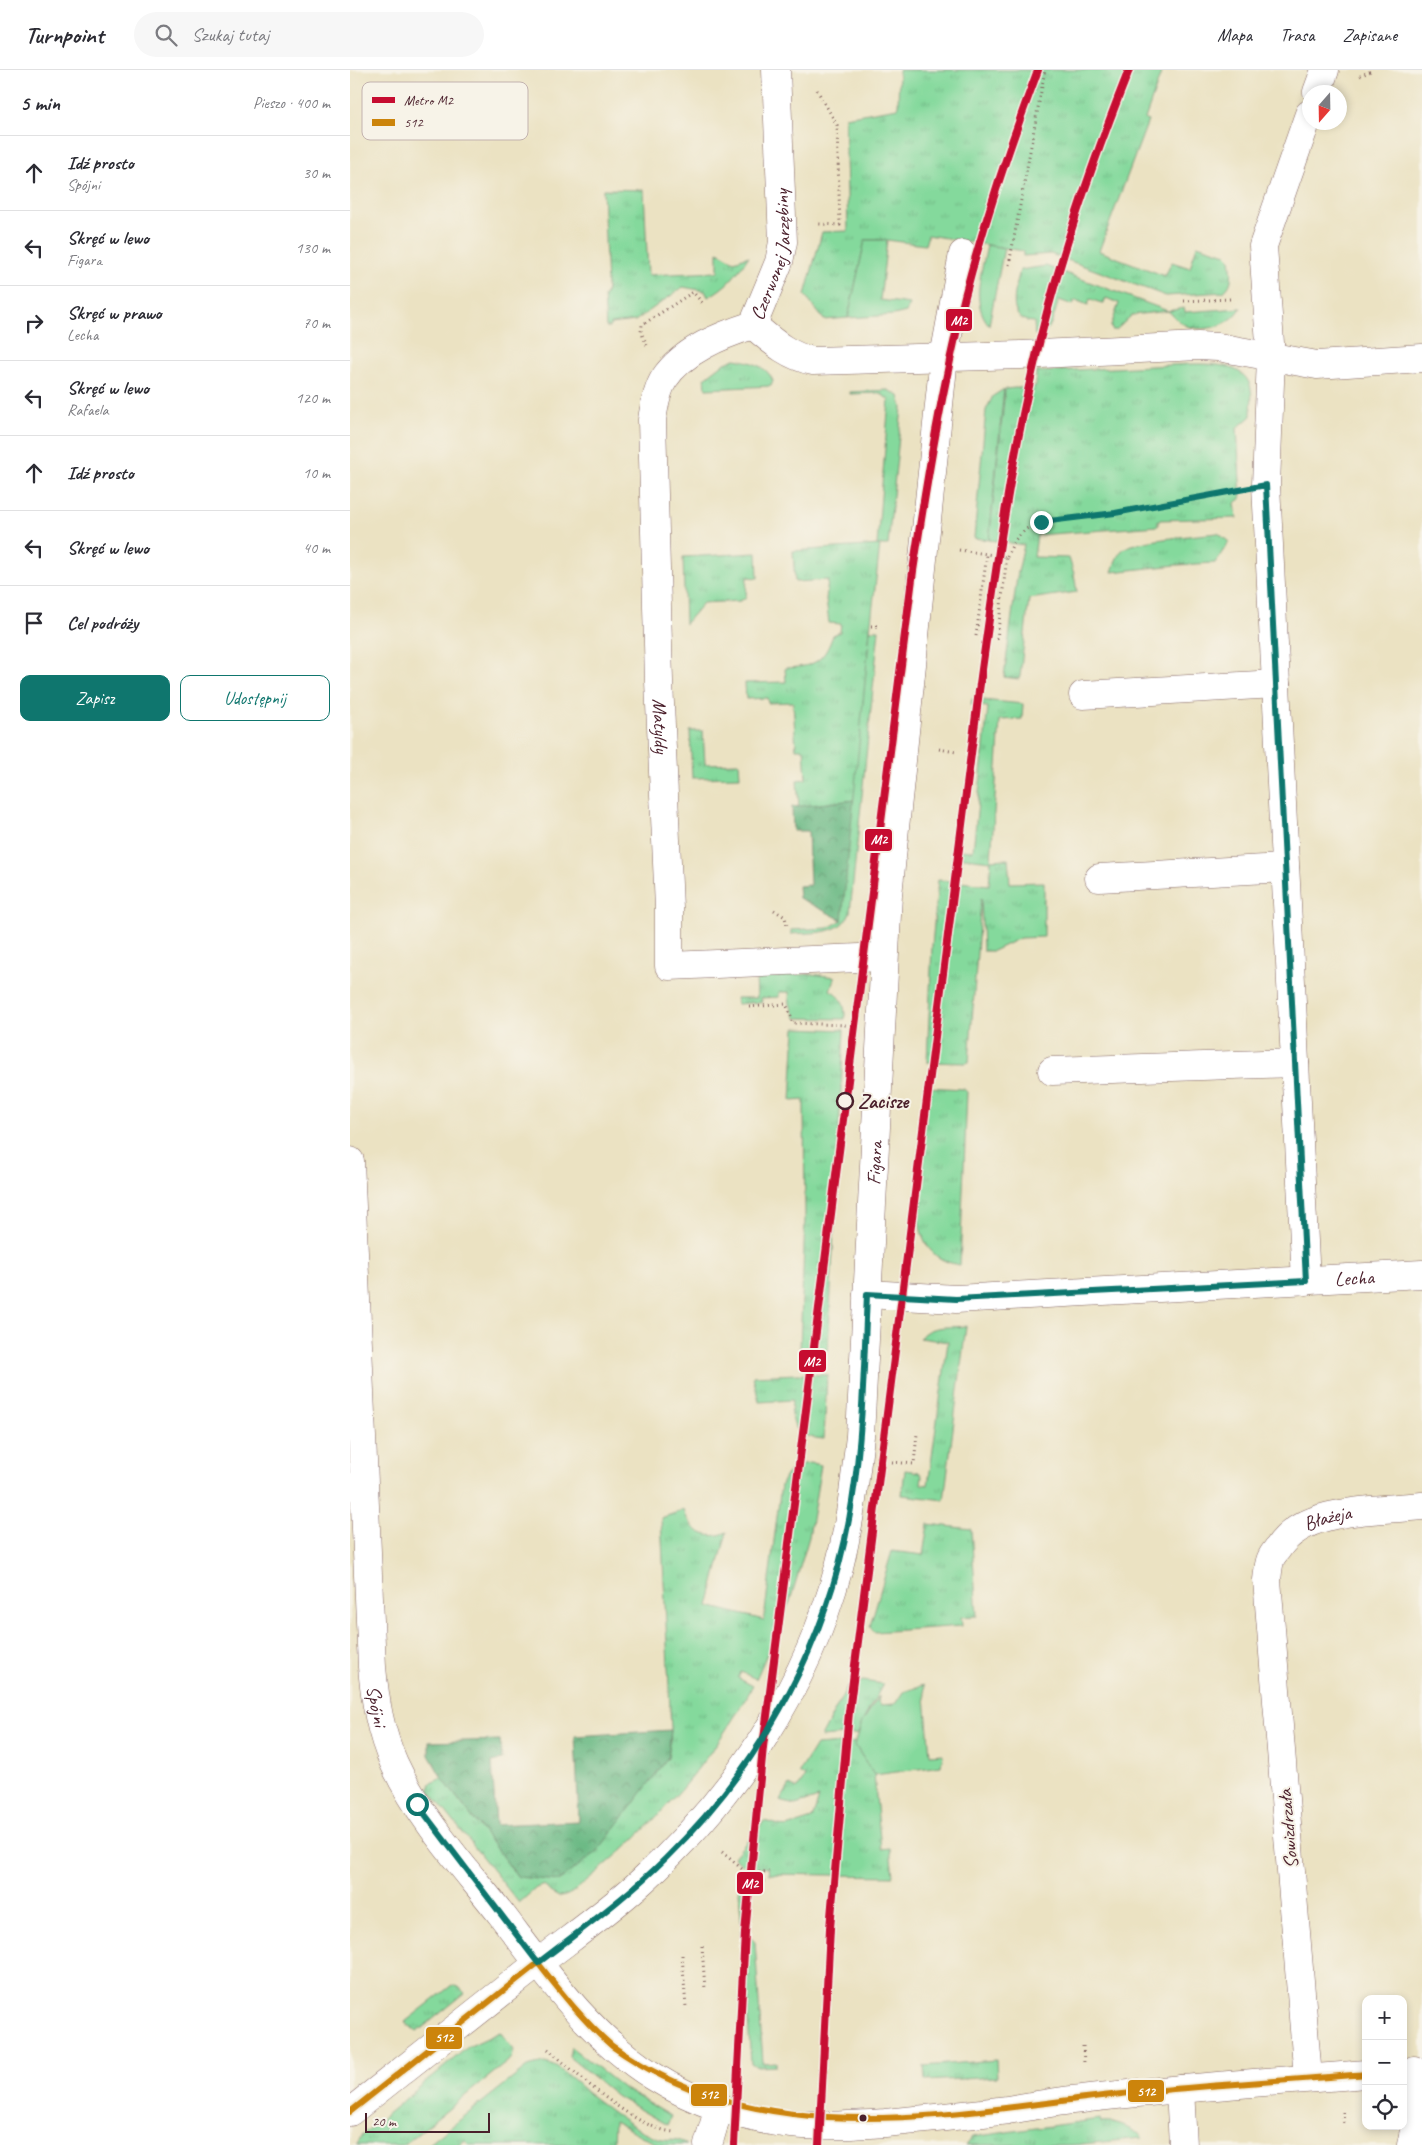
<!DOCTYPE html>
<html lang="pl">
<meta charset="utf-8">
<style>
body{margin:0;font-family:Caveat,sans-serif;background:#f7f7f7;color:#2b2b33}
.controls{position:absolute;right:15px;bottom:15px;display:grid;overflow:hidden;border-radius:10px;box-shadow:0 2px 8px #0003}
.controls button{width:45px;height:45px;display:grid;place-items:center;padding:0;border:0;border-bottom:1px solid #e1e1e2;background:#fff;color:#2b2b33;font:25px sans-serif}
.compass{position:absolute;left:952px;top:15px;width:45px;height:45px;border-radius:50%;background:#fff;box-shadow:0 2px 8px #0003;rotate:200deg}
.scale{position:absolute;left:15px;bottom:12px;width:125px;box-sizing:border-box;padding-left:5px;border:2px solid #4a1f2b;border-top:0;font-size:14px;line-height:18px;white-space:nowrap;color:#4a1f2b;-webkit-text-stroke:4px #f7f3e8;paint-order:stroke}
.stop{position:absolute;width:15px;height:15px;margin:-11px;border:4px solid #0f766e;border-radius:50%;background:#fff}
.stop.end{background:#0f766e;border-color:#fff;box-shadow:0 1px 5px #0008}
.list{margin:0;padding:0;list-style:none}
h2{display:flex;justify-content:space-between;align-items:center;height:65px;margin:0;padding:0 20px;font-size:21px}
h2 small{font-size:16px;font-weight:400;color:#7c7c81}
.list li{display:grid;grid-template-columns:32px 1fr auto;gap:15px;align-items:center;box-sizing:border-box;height:75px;padding:0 20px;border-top:1px solid #e1e1e2}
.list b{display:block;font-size:19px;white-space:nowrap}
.list p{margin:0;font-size:16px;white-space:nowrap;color:#7c7c81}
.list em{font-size:16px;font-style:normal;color:#7c7c81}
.actions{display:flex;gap:10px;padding:15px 20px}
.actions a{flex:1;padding:11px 0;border:1px solid #0f766e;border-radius:10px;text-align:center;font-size:18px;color:#0f766e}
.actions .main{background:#0f766e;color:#fff}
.icon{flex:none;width:28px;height:28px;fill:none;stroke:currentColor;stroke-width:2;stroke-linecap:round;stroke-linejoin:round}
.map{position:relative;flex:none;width:1072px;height:2075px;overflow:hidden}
header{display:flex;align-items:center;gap:30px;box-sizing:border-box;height:70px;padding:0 25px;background:#fff;border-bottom:1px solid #e1e1e2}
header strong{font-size:24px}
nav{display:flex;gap:28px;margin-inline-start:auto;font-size:18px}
.search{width:350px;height:45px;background:#f7f7f7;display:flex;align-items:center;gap:12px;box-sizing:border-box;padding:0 18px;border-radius:28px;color:#7c7c81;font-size:19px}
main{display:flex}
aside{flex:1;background:#fff}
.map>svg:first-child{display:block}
.grass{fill:url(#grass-tufts);stroke:#677c64}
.forest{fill:url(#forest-crowns);stroke:#5a6c58}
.garden{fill:#84d99c;stroke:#677c64}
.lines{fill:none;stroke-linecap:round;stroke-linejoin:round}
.minor-casing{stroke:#826360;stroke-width:29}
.path{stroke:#826360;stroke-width:3;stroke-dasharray:1 4;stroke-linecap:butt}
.minor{stroke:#fff;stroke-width:28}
.bus-1-casing{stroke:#f7f3e8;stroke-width:10}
.bus-1{stroke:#cc840b;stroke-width:6}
.metro-1-casing{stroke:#f7f3e8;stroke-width:11}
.metro-1{stroke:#c60c30;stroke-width:8}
.route{stroke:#0f766e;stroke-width:6}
.stop-dot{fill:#f7f3e8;stroke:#4a1f2b;stroke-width:2.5}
.bus-dot{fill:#4a1f2b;stroke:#f7f3e8;stroke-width:2}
.labels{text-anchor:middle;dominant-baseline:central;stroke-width:4;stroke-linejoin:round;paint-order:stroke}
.street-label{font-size:20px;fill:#4a1f2b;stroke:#f7f3e8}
.stop-label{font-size:20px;font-weight:bold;fill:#4a1f2b;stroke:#f7f3e8;text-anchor:start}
.key{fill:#f7f3e8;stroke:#c3b3af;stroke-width:1}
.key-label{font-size:14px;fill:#4a1f2b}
.line-badge{stroke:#f7f3e8;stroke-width:2}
.badge-label{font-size:14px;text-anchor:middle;font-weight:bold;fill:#fff}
</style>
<header>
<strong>Turnpoint</strong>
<div class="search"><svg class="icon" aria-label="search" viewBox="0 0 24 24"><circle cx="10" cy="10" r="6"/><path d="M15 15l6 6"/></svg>Szukaj tutaj</div>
<nav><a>Mapa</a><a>Trasa</a><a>Zapisane</a></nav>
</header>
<main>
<aside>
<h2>5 min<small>Pieszo · 400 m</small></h2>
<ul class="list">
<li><svg class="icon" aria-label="ahead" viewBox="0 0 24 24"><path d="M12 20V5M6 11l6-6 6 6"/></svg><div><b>Idź prosto</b><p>Spójni</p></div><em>30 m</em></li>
<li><svg class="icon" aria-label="left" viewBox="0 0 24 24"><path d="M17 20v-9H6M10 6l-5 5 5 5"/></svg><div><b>Skręć w lewo</b><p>Figara</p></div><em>130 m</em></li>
<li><svg class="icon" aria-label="right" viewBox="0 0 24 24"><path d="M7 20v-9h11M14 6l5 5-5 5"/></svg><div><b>Skręć w prawo</b><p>Lecha</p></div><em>70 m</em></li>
<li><svg class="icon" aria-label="left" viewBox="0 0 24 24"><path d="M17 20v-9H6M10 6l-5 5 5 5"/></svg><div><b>Skręć w lewo</b><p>Rafaela</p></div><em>120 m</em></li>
<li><svg class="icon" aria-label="ahead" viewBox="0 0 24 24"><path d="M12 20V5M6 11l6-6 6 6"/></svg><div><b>Idź prosto</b></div><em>10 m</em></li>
<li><svg class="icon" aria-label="left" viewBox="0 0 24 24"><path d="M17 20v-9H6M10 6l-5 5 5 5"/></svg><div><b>Skręć w lewo</b></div><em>40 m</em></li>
<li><svg class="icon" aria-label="arrive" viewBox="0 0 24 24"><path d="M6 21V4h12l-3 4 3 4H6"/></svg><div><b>Cel podróży</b></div></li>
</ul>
<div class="actions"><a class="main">Zapisz</a><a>Udostępnij</a></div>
</aside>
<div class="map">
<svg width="1072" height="2075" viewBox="0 0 1072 2075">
<defs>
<pattern id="grass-tufts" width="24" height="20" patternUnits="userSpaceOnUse" patternTransform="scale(1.25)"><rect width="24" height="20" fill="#84d99c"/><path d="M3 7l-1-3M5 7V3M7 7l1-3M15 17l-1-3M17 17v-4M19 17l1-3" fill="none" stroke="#74ba87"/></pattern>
<pattern id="forest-crowns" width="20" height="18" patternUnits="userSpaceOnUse" patternTransform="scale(1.25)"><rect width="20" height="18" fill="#6bb984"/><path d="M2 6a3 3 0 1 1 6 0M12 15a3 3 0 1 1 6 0" fill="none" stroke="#5a966c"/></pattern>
</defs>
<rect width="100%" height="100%" fill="#f7f3e8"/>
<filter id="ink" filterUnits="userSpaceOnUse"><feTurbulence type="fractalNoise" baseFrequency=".02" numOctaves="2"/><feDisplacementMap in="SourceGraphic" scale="10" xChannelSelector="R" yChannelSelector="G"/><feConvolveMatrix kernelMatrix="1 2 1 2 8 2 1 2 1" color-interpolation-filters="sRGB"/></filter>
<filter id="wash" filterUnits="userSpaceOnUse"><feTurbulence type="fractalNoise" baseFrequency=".0096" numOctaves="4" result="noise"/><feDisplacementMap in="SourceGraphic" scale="20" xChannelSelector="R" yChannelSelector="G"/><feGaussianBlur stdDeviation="1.12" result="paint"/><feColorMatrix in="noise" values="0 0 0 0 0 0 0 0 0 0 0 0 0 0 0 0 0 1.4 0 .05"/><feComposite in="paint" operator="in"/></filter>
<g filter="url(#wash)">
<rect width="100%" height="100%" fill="#ebe2c2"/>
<g class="grass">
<path d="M549,0h263l-17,49 3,2 -49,130 66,25 7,-14 18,6 7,-23 29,9 4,4c1,13 5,26 -7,34l-57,4 -115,-42 -28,2v-5l-95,-16 -3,10 -38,-5h-22l-17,78 -24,2 -19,-25 17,-63 26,-1 -3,-114 53,-9z"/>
<path d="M253,119l41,1 4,85 70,-3v-20l16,9 15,-5c-12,18 -22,31 -41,41l-3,-6 -22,-4 -48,34 -24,3 -1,3h-4l-2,-31 2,-1 1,-8z"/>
<path d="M696,196l122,45 16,-3 1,4 56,-4c-10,17 -34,25 -54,18 -7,-3 -13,-10 -19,-15l-36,4 -16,15h-4l-1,-4 8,-23 -13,-5 -2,6 -14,-5 -2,6 -13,-5 -2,5 -14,-5c-5,13 -7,35 -24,35l-1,-13c-30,-1 -18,-34 -14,-52z"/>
<path d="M385,289c14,2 33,7 38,22l-2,5 -65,3 -1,-11 18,-14z"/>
<path d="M841,294c19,0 51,-1 59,21 3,9 1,22 1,31l-14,12 4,71 -6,4 2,15 -79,2v6l-121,9 -3,22 35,1 5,16 3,18 -48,7 -9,77 -1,3 -15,-2 13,-100 7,-32 -35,-5 16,-151 31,-3v-14z"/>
<path d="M868,463l11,9 -14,21 -39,2 -64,7c3,-8 5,-19 13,-24 13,-8 75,-13 93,-15z"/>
<path d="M530,475l-10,85 -15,170 -56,7 -2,-27 9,-1 -2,-30h-8l-3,-47 -25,1 -1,-5 -21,1 -1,-16 41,-1 -1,-14c27,-1 39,-5 48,-33l7,-3 1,-8 -12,-1 -3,-23 2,-20 -33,2 -2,-31z"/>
<path d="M407,483l1,25 -11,-1 -1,20 -6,4 -37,2 -18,21 -2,-67z"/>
<path d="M622,629l51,5 -1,15 -22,1 -9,140 17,-1 2,24 34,-1v55l-24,1 -27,13h-10l-2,-53 -12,164 -3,1 -39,-1 5,-116 6,-66 51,5 2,-24 -35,-4 1,-7 16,1 15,-144 -17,-2z"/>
<path d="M340,661h13l2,33 34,-1 1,14 -48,1z"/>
<path d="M461,904l24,3 -5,13c13,7 15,15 15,29l-49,-1 -6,-14 -1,-12h-10v5l-18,1 1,4 -25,2 -1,-6h21l-1,-21z"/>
<path d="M445,958l49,2 -16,320 -28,-1 5,-129 -1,-113v-7l-13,1z"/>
<path d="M576,1017l38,2 3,3 -7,173c-26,-4 -36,-18 -41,-43z"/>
<path d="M616,1256l-22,174 -42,-5 3,-25 14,2 3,4 -1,8 7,1 20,-143 -28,-4c9,-14 31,-10 46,-12z"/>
<path d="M447,1304l30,1 -3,64c-28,-2 -34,-13 -32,-39l-33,2 -6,-26z"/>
<path d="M460,1393l11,2 -12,72 -19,64 -34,78 -15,-7 -3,6 15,8c-41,73 -96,138 -162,191 -9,7 -20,20 -32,20l-9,-5 -6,-7 -8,3 -17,15 -84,-105 -6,-8 2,-7 11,-5 76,99 150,-119 3,-28 -10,-212 23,-8c5,20 24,32 43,22l-19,74 56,14 17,-135c6,-14 13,-20 29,-22z"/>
<path d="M578,1454l43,5 6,87 -16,1 1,9 -88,6 -4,-6 22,-75 31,4z"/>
<path d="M513,1611l20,3c-8,16 -19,31 -25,50l-37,3 26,-50z"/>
<path d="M506,1672l-1,3 19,30 7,74 9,-1 3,28 -124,-2 -1,-7 -18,3 -16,-13 30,-36 23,6 25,-8 7,-21 -24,7 -15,-4 10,-16 7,4 8,-12 -6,-4 17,-28z"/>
<path d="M391,1804l5,5 19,-3 -21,10 2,47 9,9 8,121 13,-1v4l-18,1 -7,-4 -13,-188z"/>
<path d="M102,1915l8,3 5,5 -48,39 -12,-10z"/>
<path d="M150,1962l14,18 -2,8 -102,82 -7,5h-46l5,-10 106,-88z"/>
<path d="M221,1977l52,41 48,28 -4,9 -49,-28 -49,-40z"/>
<path d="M646,1990l1,17 -72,4 -1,-15z"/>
<path d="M194,1993c18,2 39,28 54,38 17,13 40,30 60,37 14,4 14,-3 29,7h-29l-44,-24 -1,24h-144l-4,-5 -6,5h-31l99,-78z"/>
<path d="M750,2049l1,4c15,-2 27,5 40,12l1,3 -70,7h-106l6,-8z"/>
</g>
<g class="forest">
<path d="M505,730l-13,120 -43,-22 -1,-12 12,-1 -2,-54h-15l-1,-24z"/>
<path d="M321,1660l-3,28 -71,94 -39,29 -40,-4 -76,-99 -13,-23v-13l71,-2 2,20 -10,2 4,63 83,-4 -4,-85z"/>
</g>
<g class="garden">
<path d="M515,170h22l-7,60 30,4 -4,8 -12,3 -46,3z"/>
<path d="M637,175l17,3 -15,77c-19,-23 -7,-53 -2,-80z"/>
<path d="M654,319l-15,151 -15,-2 12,-128 7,-14z"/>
<path d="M538,320l11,6 3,11 -14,138h-11l12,-145 -9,-7 -30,1v-2z"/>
<path d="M520,560h9l-29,282c-9,24 -38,20 -59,22v-4l37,-2 14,-8z"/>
<path d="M574,1615l6,70 13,-1 -2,12 -67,9 -19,-30 7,-23 17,-26 -1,6 3,3 14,-1 8,-12z"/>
</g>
</g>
<g filter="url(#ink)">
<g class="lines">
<defs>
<g id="minor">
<path d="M967,22l8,-22"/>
<path id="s1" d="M403,255c-31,10 -70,25 -89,54 -7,11 -10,28 -12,41l7,261 10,227v58l215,-9"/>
<path d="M403,255c19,16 35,31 60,36l208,-6 177,-9 20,1 99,18 105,-7"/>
<path id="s2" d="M403,255l26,-63 4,-20 -7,-172"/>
<path d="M733,625l193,-11"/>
<path d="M749,808l186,-10"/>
<path d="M702,1001l243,-8"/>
<path id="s3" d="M0,1091l22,506c3,33 8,65 22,96 25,55 70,104 107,151 45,59 88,122 152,162 41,26 91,43 139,48 31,3 62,1 93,-1 41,-4 82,-8 123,-13 25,-4 49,-9 74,-11 94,-11 189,-17 284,-25"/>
<path d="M956,1211l-40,-796 5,-128 -8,-111 46,-132"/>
<path id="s4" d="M517,1224l89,5 466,-25"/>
<path id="s5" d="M958,2008l-41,-498c1,-6 1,-13 3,-19 1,-5 5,-9 8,-13 27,-42 100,-37 144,-42"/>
<path d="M830,2019l3,56"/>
<path id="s6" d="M0,2042c59,-46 118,-94 177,-140 38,-30 79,-58 115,-91 93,-85 164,-191 197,-314 11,-43 16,-87 21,-131l28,-541 56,-538 19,-103"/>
<path d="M358,2075l11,-38"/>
<path d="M1061,2075l5,-24 -2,-51"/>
</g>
</defs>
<use href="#minor" class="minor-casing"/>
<g class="path">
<path d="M1010,6l13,-6"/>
<path d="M467,20l20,35 3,100 -21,-1"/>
<path d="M659,195l36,-195"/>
<path d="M834,231l47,-2"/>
<path d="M297,275l-6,-13 1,-7 51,-33 11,13"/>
<path d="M609,480l48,7 -10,82"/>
<path d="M657,487l7,-16 12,-12 15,-7 74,-9 116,-21"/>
<path d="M521,556h8"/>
<path d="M626,566l11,-82"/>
<path d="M589,679l17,3"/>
<path d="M424,840l11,7 2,9"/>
<path d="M399,937l37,-3 6,14v5l54,2"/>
<path d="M542,1392l22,2 3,-30"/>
<path d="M372,1782l26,22 21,-3"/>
<path d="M352,1876l3,43"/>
<path d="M332,1885l4,52"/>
<path d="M733,1976l1,17"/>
<path d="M198,1979c30,26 88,81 127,83"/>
<path d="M469,1998v22"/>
<path d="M993,2042l1,14"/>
</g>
<use href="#minor" class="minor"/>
<defs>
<g id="bus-1">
<path d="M188,1893c23,29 46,59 74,83 140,99 301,74 465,53 96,-12 193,-17 289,-25"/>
<path d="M0,2042l188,-149"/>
</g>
</defs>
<use href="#bus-1" class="bus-1-casing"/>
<use href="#bus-1" class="bus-1"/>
<defs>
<g id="metro-1">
<path d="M384,2075l11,-212 18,-186 150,-1176c14,-92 29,-184 52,-275 20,-77 45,-152 73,-226"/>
<path d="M469,2075l11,-217 19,-216 130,-1021c15,-108 29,-216 54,-322 23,-102 57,-201 96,-299"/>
</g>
</defs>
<use href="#metro-1" class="metro-1-casing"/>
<use href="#metro-1" class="metro-1"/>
</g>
</g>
<g class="lines" filter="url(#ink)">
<path class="route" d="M67,1734l121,159c44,-34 89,-66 128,-105 98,-96 165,-220 186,-356 11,-69 12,-139 15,-208l89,5 350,-18 -40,-796 -151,28 -74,9"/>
</g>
<circle class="stop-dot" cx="495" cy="1031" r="8"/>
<circle class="bus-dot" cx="513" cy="2048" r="4.5"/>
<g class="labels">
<g class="street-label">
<text stroke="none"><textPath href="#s2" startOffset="74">Czerwonej Jarzębiny</textPath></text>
<text stroke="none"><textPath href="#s1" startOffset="455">Matyldy</textPath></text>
<text stroke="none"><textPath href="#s6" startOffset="1154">Figara</textPath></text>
<text stroke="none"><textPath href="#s4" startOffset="488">Lecha</textPath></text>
<text stroke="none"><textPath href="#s5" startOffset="594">Błażeja</textPath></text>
<text stroke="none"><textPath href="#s3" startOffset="546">Spójni</textPath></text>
<text transform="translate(938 1759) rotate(-95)">Sowizdrzała</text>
</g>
<g class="stop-label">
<text x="508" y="1031">Zacisze</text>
</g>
</g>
<rect x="12" y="12" width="166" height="58" rx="8" class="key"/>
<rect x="22" y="27" width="23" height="6" fill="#c60c30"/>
<rect x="22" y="49" width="23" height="7" fill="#cc840b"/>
<g class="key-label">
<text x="54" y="35">Metro M2</text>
<text x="54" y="57">512</text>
</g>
<g class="line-badge">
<rect x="595" y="238" width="28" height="24" rx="5" fill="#c60c30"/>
<rect x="514" y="758" width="29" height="24" rx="5" fill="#c60c30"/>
<rect x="448" y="1279" width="29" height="24" rx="5" fill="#c60c30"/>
<rect x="386" y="1801" width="28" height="24" rx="5" fill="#c60c30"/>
<rect x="75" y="1956" width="38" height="24" rx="5" fill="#cc840b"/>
<rect x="777" y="2009" width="38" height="24" rx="5" fill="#cc840b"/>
<rect x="340" y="2013" width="38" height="24" rx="5" fill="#cc840b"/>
</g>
<g class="badge-label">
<text x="609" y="255">M2</text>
<text x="529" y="774">M2</text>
<text x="462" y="1296">M2</text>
<text x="400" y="1818">M2</text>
<text x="94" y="1972">512</text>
<text x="796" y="2026">512</text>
<text x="359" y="2029">512</text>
</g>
</svg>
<div class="controls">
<button>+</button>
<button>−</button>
<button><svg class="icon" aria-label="locate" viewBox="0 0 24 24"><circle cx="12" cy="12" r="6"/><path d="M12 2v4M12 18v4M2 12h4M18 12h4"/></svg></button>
</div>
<svg class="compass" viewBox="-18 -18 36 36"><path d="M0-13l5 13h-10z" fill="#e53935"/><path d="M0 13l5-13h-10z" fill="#7c7c81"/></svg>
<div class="scale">20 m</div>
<div class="stop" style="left:67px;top:1734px"></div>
<div class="stop end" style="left:691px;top:452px"></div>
</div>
</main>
